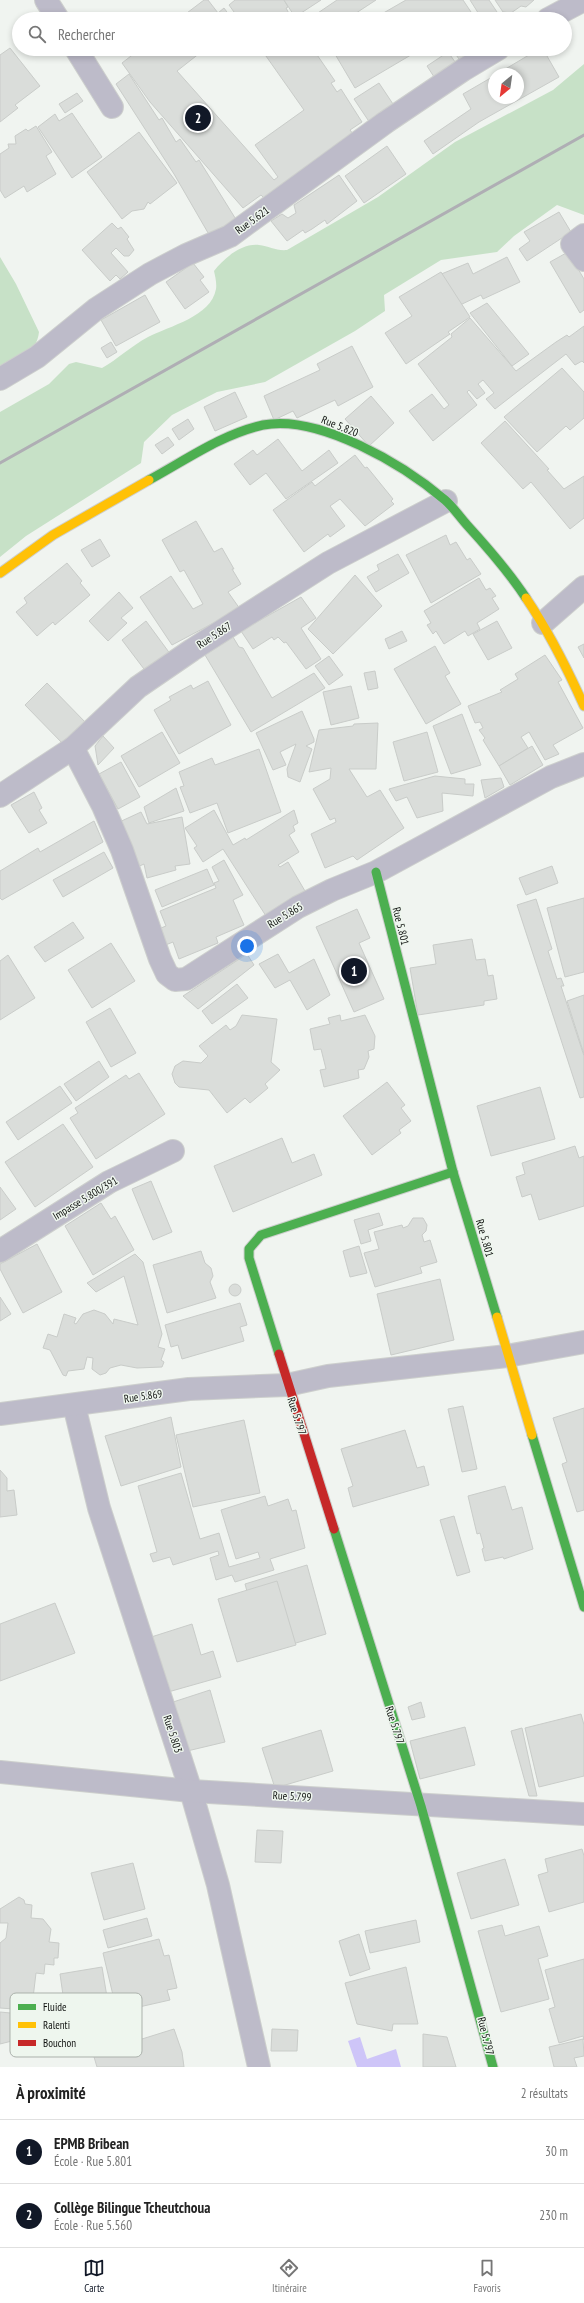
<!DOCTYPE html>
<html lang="fr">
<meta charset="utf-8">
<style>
body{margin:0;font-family:"PT Sans Narrow",sans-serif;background:#f6f6f6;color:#222}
.compass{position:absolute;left:488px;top:68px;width:36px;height:36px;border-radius:50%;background:#fff;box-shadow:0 2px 6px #0003;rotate:209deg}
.you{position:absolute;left:247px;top:946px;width:14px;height:14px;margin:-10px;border:3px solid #fff;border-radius:50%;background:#1a73e8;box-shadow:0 0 0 6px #1a73e833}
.badge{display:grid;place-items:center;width:26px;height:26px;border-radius:50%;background:#111827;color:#fff;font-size:13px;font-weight:700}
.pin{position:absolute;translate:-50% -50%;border:2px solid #fff;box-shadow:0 1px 4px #0006}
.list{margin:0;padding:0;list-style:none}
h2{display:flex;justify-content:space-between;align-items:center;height:52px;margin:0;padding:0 16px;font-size:17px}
h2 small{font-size:13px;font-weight:400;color:#767676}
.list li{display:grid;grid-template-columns:26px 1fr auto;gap:12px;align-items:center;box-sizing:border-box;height:64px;padding:0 16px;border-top:1px solid #e0e0e0}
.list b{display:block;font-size:15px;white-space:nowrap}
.list p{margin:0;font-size:13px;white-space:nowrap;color:#767676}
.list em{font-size:13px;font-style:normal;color:#767676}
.icon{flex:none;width:22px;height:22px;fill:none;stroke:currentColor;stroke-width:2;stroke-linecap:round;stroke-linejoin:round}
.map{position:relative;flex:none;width:584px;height:2067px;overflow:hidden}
.search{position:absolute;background:#fff;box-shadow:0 2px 6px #0003;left:12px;right:12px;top:12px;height:44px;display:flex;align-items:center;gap:10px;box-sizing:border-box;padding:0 14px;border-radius:22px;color:#767676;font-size:15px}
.sheet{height:180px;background:#fff}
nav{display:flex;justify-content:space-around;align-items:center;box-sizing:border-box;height:56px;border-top:1px solid #e0e0e0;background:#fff;font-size:11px;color:#767676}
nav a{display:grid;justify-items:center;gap:2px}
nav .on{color:#111827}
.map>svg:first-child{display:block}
.green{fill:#c7e1c7}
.water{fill:#cec5f8}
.building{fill:#daddda;stroke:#c9ccc9}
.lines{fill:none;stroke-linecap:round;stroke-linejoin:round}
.street-casing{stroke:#cdcfcd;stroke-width:24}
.fast-casing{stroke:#cdcfcd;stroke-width:11}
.slow-casing{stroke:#cdcfcd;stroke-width:11}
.jam-casing{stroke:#cdcfcd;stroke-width:11}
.street{stroke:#bdbbc9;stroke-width:22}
.fast{stroke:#4caf50;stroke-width:9}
.slow{stroke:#ffc107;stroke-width:9}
.jam{stroke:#c62828;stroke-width:9}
.rail{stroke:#afaeb4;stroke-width:3}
.labels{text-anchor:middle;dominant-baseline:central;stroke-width:3;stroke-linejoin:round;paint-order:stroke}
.street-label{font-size:11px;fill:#0f110f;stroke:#eef6ee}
.key{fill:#eef6ee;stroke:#abb1ab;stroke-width:1}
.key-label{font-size:11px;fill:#0f110f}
</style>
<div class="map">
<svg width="584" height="2067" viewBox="0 0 584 2067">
<rect width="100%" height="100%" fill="#f0f4f0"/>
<g class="green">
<path d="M584,64v151l-27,-10 -43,31 -17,16 -56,8 -57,35 1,16 -30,20 -90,51 -48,10 -45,23 -28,27 -3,21 -115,73 -26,21v-145l49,-28 20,-20 7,-2 26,6c16,-9 29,-22 46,-31 21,-11 63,-20 68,-48 1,-6 -1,-13 -2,-18 10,-13 28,-28 45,-26 10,1 17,6 28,5l91,-53 77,-55 98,-52z"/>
<path d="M0,257l16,27 23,48c-2,21 -22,28 -39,37z"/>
</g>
<path class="water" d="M360,2037l7,22 29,-10 5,18h-44l-9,-26z"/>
<g class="building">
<path d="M204,0h4l10,13 6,-5 8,11h-53z"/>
<path d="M235,0h49l4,7 -2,1 6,11h-53l-10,-14z"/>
<path d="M284,0h37l-26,17z"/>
<path d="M337,0h39l-29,19h-38z"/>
<path d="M406,0h57l12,18 -102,1z"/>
<path d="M470,0h19l12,18 -19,1z"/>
<path d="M495,0h39l-8,7 -5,-1 -10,7 -8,-1z"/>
<path d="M10,48l30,38 -25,19 3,3 -18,14v-67z"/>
<path d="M140,49h65l-28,22 97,109 4,-3 -23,-32 49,-35 -43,-61h52l22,32 -4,2 6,9 4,-3 21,33 -12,8 6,8 -88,64 -7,-7 -18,13 -93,-106 -28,-39z"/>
<path d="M332,49h89l-66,39z"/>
<path d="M452,49h28l-19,13z"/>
<path d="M539,49h4l16,28 -80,45 -46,32 -9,-13 47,-32 -8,-15 31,-18v22h24v-24h-21z"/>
<path d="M448,52l10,14 -22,14 -9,-14z"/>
<path d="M129,74l30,46 3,-2 14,24 4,-3 16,23 3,-2 38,61 -26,17 -37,-64 -58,-90z"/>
<path d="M379,83l16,24 -25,16 -16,-24z"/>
<path d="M77,93l6,8 -18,12 -6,-9z"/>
<path d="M72,113l30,44 -30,21 -34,-51 17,-13 4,7z"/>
<path d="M36,126l16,26 -6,4 10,18 -29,18 -3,-6 -19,12 -5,-8v-36l9,-6 -1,-4h8l-1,-8 11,-7 2,2z"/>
<path d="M139,132l38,51 -27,21 -2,-2 -4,7 -12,2 -10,8 -35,-47z"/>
<path d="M387,146l19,28 -42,29 -19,-27z"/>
<path d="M339,175l18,26 -30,23 -2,-4 -13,9 -7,4 -2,-3 -16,11 -16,-20 11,-7 6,4 8,-5 -2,-8z"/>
<path d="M559,212l12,20 -44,29 -8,-12 11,-8 -6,-9z"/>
<path d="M112,223l6,6 3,-2 8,10 -2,2 7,11 -5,6h-5l-8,-8 -5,5 17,19 -8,7 -4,-4 -6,6 -28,-31z"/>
<path d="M568,252l16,27v31l-4,3 -30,-51z"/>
<path d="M507,257l13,25 -37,17 -2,-4 -23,11 -19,-31 29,-12 5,11z"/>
<path d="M193,263l11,14 -4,3 9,12 -24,17 -19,-27z"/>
<path d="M441,272l29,45 -22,15 2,2 -44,30 -21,-31 27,-17 -13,-19z"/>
<path d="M145,295l15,27 -44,24 -15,-26z"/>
<path d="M487,303l42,51 -17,12 -42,-53z"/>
<path d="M470,318l46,53 40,-29 11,-7 2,2 15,-11v37l-2,-2 -7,4 -9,-11 -71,55 -9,-10 8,-6 -11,-13 -5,4 7,9 -8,6 -8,-9 -2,2 10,13 -44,36 -24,-30 23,-17 12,15 5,-4 -31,-41 34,-27 -1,-3z"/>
<path d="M111,342l6,10 -10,6 -6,-10z"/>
<path d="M352,346l21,41 -35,19 -3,-6 -38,18 -4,-7 -19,9 -10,-24 56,-26 -3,-6z"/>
<path d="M562,368l22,24v26l-14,12 -4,-4 -29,26 -33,-35z"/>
<path d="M235,392l12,25 -32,14 -11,-24z"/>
<path d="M371,396l23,27 -25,23 -24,-27z"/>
<path d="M188,419l6,10 -15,11 -7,-11z"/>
<path d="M505,421l44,48 -2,1 17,19 20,-13v42l-14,11 -39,-47 -8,7 -42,-46z"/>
<path d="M168,437l6,8 -12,9 -7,-9z"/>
<path d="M278,439l24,32 27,-21 9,13 -52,36 -20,-26 -16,12 -16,-21 19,-14 4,5z"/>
<path d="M355,455l10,13 2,-1 26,32 -2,2 3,3 -29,22 -25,-27 -10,7 15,20 -15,11 -2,-3 -24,18 -31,-42 39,-28 3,4z"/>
<path d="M196,521l18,31 8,-4 12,21h-2l9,15 -13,8 12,17 -68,36 -32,-48 31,-21 22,33 10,-5 -19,-34 -4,2 -18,-32z"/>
<path d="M446,535l4,10 6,-3 11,18 3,-2 11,16 -50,29 -25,-48z"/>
<path d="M100,539l10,17 -18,11 -11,-17z"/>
<path d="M398,554l11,19 -33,19 -9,-15 12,-7 -2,-5z"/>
<path d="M67,563l15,18 -2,2 10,12 -35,30 -2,-3 -16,14 -21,-24 11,-9 -3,-5z"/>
<path d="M355,575l27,31 -49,48 -25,-25z"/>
<path d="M479,578l7,12 4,-2 6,8 -4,2 7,11 -22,14 3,6 -12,7 -3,-5 -21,13 -8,-13 -3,3 -6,-9 4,-2 -7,-12z"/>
<path d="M119,592l14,16 -12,10 6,5 -19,18 -19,-20z"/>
<path d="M301,597l15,21 -15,10 20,31 -15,10 -20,-27 -2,1 -6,-6 -4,3 -2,-3 -19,12 -12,-18z"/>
<path d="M146,621l25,34 -24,18 -25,-33z"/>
<path d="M497,621l15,27 -24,12 -15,-26z"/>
<path d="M402,631l5,10 -18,8 -4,-10z"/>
<path d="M233,637l6,10 4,1 29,50 42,-25 11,15 -74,44 -46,-77z"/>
<path d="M584,644v14l-6,-11z"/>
<path d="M435,646l15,27 -5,3 16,28 -35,20 -32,-55z"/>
<path d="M545,655l17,25 -4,2 25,46 -30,17 6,9 -14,6 -16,-28 -8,5 7,11 -29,18 -16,-26 2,-2 -6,-8 4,-2 -3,-6 -5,1 -7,-17 34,-14 -2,-2 18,-11 -3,-5z"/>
<path d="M329,656l14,19 -14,10 -14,-19z"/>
<path d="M375,671l3,17 -10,2 -4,-17z"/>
<path d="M208,681l23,44 -52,29 -25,-44 17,-10 -2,-3 22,-12 2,4z"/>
<path d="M47,683l40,41 -22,22 -40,-41z"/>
<path d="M351,686l8,32 -28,7 -8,-33z"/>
<path d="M302,711l12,28v3l-8,4 6,3 -12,33 -12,-5 -1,-8 9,-25 -16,8 6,13 -13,5 -17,-37z"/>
<path d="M462,714l19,51 -30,9 -18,-48z"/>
<path d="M378,723l-2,46h-27l18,28 13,-7 24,38 -47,32 -4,-4 -28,12 -14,-34 25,-12 -1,-4 -5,2 -17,-31 17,-10 1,-11 -22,4 10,-42 34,-4 1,-2z"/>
<path d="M162,732l18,31 -41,24 -18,-31z"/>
<path d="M427,732l11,40 -34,9 -11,-39z"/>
<path d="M103,736l11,12 -16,17 -3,-19z"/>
<path d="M532,746l11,19 -33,20 -11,-19z"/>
<path d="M259,749l22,63 -53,21 -11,-30 -27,10 -10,-26 4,-1 -5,-14 33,-14 3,7z"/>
<path d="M121,762l19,35 -22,12 -19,-35z"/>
<path d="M435,776l30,3v5h9l-1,12 -31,-3 1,18 -26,7 -10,-21 -11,4 -7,-12z"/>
<path d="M501,778l3,9 -19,11 -4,-18z"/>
<path d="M176,788l8,23 -35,12 -5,-16z"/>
<path d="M34,792l8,16 -3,2 8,13 -18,10 -18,-28z"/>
<path d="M214,810l19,35 12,-7 1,2 48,-30 4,13 -5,3 2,5 -6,4 10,17 -21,13 2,2 8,-5 17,29 -39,25 -43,-67 -20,13 -9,-14 3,-2 -12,-18z"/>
<path d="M141,812l6,12 35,-7 8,47 -15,2 1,4 -29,8 -3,-14 -11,5 -18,-45z"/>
<path d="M94,821l9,21 -101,58 -2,-2v-27l38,-23 2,4z"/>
<path d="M104,852l9,16 -50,29 -10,-17z"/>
<path d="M224,860l19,35 -10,5 11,25 -28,12 2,6 -39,16 -6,-17 -10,4 -7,-16 10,-4 -6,-15 56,-23 -2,-5 5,-2 -7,-14z"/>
<path d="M552,866l6,17 -32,12 -7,-17z"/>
<path d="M207,869l7,16 -52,22 -7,-17z"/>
<path d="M584,898v74l-19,5 -18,-69z"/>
<path d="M536,899l16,50 -4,2 9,28 4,-1 3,8h-3l23,70v41l-4,1 -63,-193z"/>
<path d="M357,909l13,29 -11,5 25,56 -30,13 -38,-85z"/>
<path d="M73,922l11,16 -39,24 -11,-15z"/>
<path d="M472,939l4,21 9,-1 3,17 5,-1 4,24 -13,2v4l-66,10 -8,-47 26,-4 -3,-19z"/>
<path d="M111,943l24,38 -43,27 -24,-38z"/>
<path d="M247,954l7,11 -56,44 -15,-13z"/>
<path d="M278,954l11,19 25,-14 16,36 -23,15 -17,-30 -15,8 -16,-24z"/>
<path d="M8,955l27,43 -35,22v-59z"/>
<path d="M237,984l11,14 -36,26 -10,-13z"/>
<path d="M584,995v59l-17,-53z"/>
<path d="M110,1008l26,45 -25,14 -25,-45z"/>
<path d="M242,1015l35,4 -6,43 9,8 -15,14 3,4 -18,15 -5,-5 -18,15 -18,-23 -30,-3 -4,-4 -3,-9 3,-8 8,-5 18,2 7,-7 -9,-10 27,-21 4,5 6,-4z"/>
<path d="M340,1015l1,6 24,-6 10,21 -1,13 -6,2 1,6 -5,12 -6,1 1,8 -35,9 -4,-17 6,-1 -5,-20 -7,1 -4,-21 20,-5 -2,-6z"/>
<path d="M99,1061l10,16 -33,24 -12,-17z"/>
<path d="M139,1073l26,41 -69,45 -26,-41 8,-5 -3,-5 51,-33 3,4z"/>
<path d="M387,1082l18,23 -4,3 10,13 -12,9 2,3 -29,22 -29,-39z"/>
<path d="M60,1086l12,17 -54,37 -12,-18z"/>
<path d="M540,1087l15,52 -64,17 -14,-50z"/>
<path d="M63,1124l30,43 -58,40 -30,-45z"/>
<path d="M282,1138l10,25 22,-9 8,21 -89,37 -19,-46z"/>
<path d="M575,1146l4,12 5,-2v50l-45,14 -8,-26 -9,3 -6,-20 9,-3 -3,-11z"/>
<path d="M151,1181l21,51 -19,8 -21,-51z"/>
<path d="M0,1187l16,22 -16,11z"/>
<path d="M101,1203l10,16 4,-3 19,34 -41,25 -28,-49z"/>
<path d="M379,1213l4,12 -15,5 3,11 -10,3 -7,-24z"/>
<path d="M413,1218h10l4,7 -1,6 -4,4 2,7 6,-2 7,22 -17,5 2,6 -47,14 -11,-34 15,-4 -5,-17 28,-7 1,3 5,-2z"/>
<path d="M37,1244l25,48 -39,21 -23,-44v-5z"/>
<path d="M359,1246l8,27 -17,4 -7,-26z"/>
<path d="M201,1251l4,12 6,5 2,8 -3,6 6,16 -49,15 -14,-48z"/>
<path d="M135,1254l8,8 19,72 -4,13 7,2 -4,11 3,2 -2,5 -25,1 -16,-3 -11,3 -4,5 -6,2 -8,-6 1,-11 -6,-1 -3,12 -16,2 -2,5 -3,-1 -13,-25 -7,-2 5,-14 9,3 7,-23 12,4 -2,5 2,1 7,-10 11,-4 11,4 8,10 1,-5 24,6 -14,-49 -28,16 -9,-9z"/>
<path d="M440,1279l14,61 -63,15 -14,-61z"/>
<circle cx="235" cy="1290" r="6"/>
<path d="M0,1297l11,17 -11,7z"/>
<path d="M240,1303l7,22 -7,2 4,14 -62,18 -4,-14 -7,2 -6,-22z"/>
<path d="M463,1406l14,63 -15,3 -14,-63z"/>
<path d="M584,1408v102l-7,2 -15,-48 5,-2 -14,-44z"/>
<path d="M171,1417l10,50 -60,19 -16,-50z"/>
<path d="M244,1420l16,73 -67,14 -17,-72z"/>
<path d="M405,1430l12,38 7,-2 5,19 -76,22 -5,-19 5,-2 -12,-37z"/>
<path d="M0,1470l7,8v13l7,-1 3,25 -17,2z"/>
<path d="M181,1473l19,66 19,-6 10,34 31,-9 -2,-6 -22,7 -15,-49 44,-14 3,10 20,-7 4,12 4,-1 9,38 -35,11 4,11 -39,12 -3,-7 -16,5 -6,-22 9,-3 -1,-4 -45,14 -3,-8 -17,5 -3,-8 7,-2 -19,-66z"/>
<path d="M505,1486l7,24 10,-3 11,42 -29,10 -1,-2 -18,4 -3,-12 2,-1 -4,-15 -3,1 -9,-38z"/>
<path d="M454,1516l16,56 -13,4 -17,-56z"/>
<path d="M307,1565l19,69 -60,18 -8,-28 12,-4 -3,-11 -14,4 -8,-29z"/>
<path d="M277,1581l19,64 -59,17 -19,-63z"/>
<path d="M55,1603l20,50 -75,28v-57z"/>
<path d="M192,1624l9,31 12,-4 8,26 -60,17 -16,-55z"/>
<path d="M210,1690l15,52 -42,10 -16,-48z"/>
<path d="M421,1702l4,15 -13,3 -4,-13z"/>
<path d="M581,1714l3,11v51l-45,11 -14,-59z"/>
<path d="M465,1727l10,38 -55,14 -10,-38z"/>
<path d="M522,1728l15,68h-8l-18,-65z"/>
<path d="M321,1730l12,41 -58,17 -13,-40z"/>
<path d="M257,1830l26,1 -2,32 -26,-1z"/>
<path d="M582,1849l2,7v46l-35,10 -11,-37 10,-3 -3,-13z"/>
<path d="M505,1859l14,46 -48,14 -14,-46z"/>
<path d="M133,1863l12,46 -41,11 -13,-47z"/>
<path d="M19,1897l5,3 1,4 7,1 -1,13 12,1 8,10 -2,13 10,1 -1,15h-4v7l-9,-1 -1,10 -8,-1 -3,25 -18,-1 -1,12 -14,-1v-65l6,-5 2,-15h-8v-14z"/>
<path d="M147,1918l5,18 -44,12 -5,-18z"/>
<path d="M416,1920l4,22 -50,11 -5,-22z"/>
<path d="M502,1925l3,11 34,-10 9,30 -10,3 11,40 -48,13 -23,-81z"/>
<path d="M359,1934l11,35 -20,7 -11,-35z"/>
<path d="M159,1939l5,17 5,-1 8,33 -10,2 3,10 -53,12 -14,-59z"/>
<path d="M584,1959v81l-1,-4 -24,7 -10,-34 6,-2 -10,-37z"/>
<path d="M102,1967l7,42 -43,7 -6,-42z"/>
<path d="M406,1967l12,57h-25l-1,7 -35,-7 -12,-41z"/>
<path d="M0,2012l42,4 8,31 -24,8 -10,-15 -16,4z"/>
<path d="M135,2026l7,13 32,-10 8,23 2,15h-87l-8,-27z"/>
<path d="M272,2029l26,1 -1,21h-26z"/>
<path d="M423,2034l24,3 9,30h-33z"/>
<path d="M583,2039l1,17 -10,2 3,9h-23l-5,-20z"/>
</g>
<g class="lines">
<defs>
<g id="street">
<path d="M46,0l12,19"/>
<path d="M548,19l36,-19"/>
<path d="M76,49l36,58"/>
<path d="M584,235l-12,9 12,16"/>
<path d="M0,379l37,-22 59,-48 54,-35 36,-19 44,-19 156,-114 77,-52 35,-21"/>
<path d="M543,623l41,-36"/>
<path d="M73,748l30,58 19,44 38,109 7,15 8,6 11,-1 112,-72 34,-17 44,-18 175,-95 33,-13"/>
<path d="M0,796l73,-48 65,-61 54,-37 136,-87 118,-62"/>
<path d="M0,1251l109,-69 64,-31"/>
<path d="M74,1405l25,103 92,283 27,94 41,182"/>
<path d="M0,1414l189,-25 98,-4 41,-9 179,-20 77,-14"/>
<path d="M0,1772l191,19 393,23"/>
</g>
<g id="fast">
<path d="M149,480c37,-20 73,-46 114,-55 56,-11 141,40 182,75 8,7 15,17 22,25 21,23 42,47 59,73"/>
<path d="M376,872l77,300 44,145"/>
<path d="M279,1354l-30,-96v-9l12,-14 192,-63"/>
<path d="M532,1435l52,172"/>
<path d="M334,1529l87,277 72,261"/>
</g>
<g id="slow">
<path d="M0,573l53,-38 96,-55"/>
<path d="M526,598c23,34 41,70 58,108"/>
<path d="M497,1317l35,118"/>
</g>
<path id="jam" d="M279,1354l55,175"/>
</defs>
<use href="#street" class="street-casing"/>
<use href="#fast" class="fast-casing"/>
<use href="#slow" class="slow-casing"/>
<use href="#jam" class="jam-casing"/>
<use href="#street" class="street"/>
<use href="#fast" class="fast"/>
<use href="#slow" class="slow"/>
<use href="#jam" class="jam"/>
<path class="rail" d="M0,463l584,-328"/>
</g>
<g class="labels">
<g class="street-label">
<text transform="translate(252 220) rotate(-36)">Rue 5.621</text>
<text transform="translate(340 426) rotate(22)">Rue 5.820</text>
<text transform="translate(214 635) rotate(-33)">Rue 5.867</text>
<text transform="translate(285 915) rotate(-31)">Rue 5.865</text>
<text transform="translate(401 926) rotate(76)">Rue 5.801</text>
<text transform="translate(85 1198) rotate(-31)">Impasse 5.800/391</text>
<text transform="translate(485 1238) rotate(74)">Rue 5.801</text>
<text transform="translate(143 1396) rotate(-8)">Rue 5.869</text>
<text transform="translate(297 1416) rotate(72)">Rue 5.797</text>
<text transform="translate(395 1725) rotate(72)">Rue 5.797</text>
<text transform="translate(173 1734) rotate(72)">Rue 5.803</text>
<text transform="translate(292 1796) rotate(3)">Rue 5.799</text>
<text transform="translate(486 2036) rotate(76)">Rue 5.797</text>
</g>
</g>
<rect x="10" y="1993" width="132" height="64" rx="6" class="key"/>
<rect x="18" y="2004" width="18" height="6" fill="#4caf50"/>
<rect x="18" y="2022" width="18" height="6" fill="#ffc107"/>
<rect x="18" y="2040" width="18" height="6" fill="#c62828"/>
<g class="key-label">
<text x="43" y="2011">Fluide</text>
<text x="43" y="2029">Ralenti</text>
<text x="43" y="2047">Bouchon</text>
</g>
</svg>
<svg class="compass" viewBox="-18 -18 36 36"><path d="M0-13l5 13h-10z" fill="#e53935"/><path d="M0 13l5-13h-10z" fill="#767676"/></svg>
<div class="you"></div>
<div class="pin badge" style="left:354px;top:971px">1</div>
<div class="pin badge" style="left:198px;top:118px">2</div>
<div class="search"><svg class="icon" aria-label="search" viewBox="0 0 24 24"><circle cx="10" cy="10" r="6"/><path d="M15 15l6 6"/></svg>Rechercher</div>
</div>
<section class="sheet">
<h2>À proximité<small>2 résultats</small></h2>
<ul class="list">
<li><span class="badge">1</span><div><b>EPMB Bribean</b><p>École · Rue 5.801</p></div><em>30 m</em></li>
<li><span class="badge">2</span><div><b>Collège Bilingue Tcheutchoua</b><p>École · Rue 5.560</p></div><em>230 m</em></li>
</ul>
</section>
<nav>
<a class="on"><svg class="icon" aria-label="map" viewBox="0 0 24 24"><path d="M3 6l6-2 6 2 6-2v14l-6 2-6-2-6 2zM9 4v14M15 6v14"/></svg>Carte</a>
<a><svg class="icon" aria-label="directions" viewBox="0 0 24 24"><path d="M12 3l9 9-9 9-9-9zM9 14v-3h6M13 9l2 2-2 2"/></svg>Itinéraire</a>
<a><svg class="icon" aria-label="saved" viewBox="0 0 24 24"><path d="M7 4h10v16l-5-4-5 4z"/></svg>Favoris</a>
</nav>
